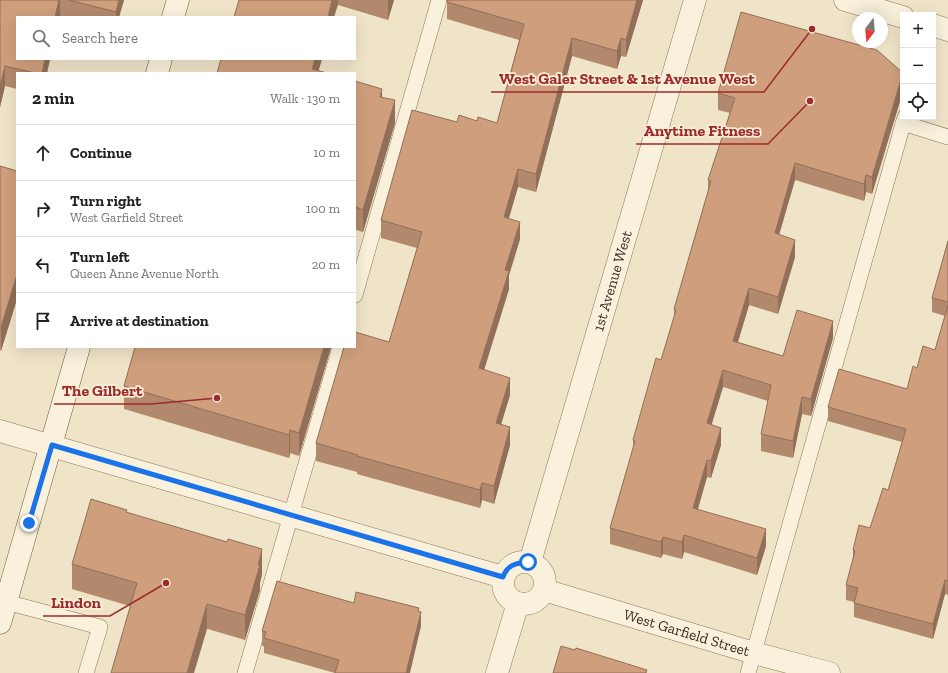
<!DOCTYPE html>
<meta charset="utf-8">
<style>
body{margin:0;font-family:"Zilla Slab",serif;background:#f6f6f6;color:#222}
.controls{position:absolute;right:12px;top:12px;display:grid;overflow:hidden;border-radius:0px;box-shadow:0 4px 16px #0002}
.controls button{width:36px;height:36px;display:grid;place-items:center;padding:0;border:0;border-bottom:1px solid #e0e0e0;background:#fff;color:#222;font:20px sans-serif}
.compass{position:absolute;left:852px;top:12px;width:36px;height:36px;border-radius:50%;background:#fff;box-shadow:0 4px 16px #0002;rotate:196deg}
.stop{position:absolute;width:12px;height:12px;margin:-9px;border:3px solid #1a73e8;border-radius:50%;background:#fff}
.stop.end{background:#1a73e8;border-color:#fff;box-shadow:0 1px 4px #0008}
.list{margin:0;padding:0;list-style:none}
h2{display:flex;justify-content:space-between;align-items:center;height:52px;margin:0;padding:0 16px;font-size:17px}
h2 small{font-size:13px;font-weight:400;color:#767676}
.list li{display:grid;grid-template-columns:26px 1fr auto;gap:12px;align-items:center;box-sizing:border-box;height:56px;padding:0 16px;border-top:1px solid #e0e0e0}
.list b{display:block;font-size:15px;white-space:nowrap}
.list p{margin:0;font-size:13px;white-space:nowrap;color:#767676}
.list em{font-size:13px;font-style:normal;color:#767676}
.icon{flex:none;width:22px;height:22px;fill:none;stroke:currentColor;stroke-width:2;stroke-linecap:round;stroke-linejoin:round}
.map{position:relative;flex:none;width:948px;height:673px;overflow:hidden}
.search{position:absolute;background:#fff;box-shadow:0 4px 16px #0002;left:16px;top:16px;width:340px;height:44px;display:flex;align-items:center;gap:10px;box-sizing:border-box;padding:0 14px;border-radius:0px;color:#767676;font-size:15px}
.panel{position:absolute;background:#fff;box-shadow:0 4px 16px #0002;left:16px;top:72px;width:340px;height:276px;border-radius:0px}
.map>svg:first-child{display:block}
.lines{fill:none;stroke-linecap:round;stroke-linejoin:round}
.service-casing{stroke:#8d765c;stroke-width:16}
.minor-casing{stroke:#8d765c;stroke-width:23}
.tertiary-casing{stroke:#8d765c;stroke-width:23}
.secondary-casing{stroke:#6f573f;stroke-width:23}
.service{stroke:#faf1dc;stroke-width:15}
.minor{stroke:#faf1dc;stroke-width:22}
.tertiary{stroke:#faf1dc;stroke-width:22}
.secondary{stroke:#faf1dc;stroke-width:22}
.wall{fill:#b2896c}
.shaded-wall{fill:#916f58}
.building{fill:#cf9f7d;stroke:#916f58}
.route{stroke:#1a73e8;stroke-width:5}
.labels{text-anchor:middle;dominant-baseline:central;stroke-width:3.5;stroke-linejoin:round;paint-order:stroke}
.street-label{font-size:15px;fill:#3d2e20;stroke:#f7eed8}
.leader{fill:none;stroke:#9e2a2b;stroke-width:1.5}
.callout-dot{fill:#9e2a2b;stroke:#f7eed8;stroke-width:1.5}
.callout-label{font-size:16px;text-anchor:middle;font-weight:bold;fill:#9e2a2b;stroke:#f7eed8;stroke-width:3.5;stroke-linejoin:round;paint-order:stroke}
</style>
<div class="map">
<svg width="948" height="673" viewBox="0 0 948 673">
<rect width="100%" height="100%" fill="#f0e4c8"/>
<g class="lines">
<defs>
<g id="service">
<path d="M903,123l45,14"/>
<path d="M355,295l84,-295"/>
<path d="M6,602l94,25 -14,46"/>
<path d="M245,673l95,-326"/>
<path d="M748,673l157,-556"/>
</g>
<g id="minor">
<path d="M0,431l503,146"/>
<circle cx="524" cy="583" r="21"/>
<path id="s1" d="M530,562l165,-562"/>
<path id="s2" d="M544,590l210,63 75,20"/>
<path d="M497,673l21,-70"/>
</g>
<g id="tertiary">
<path d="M845,0l58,17"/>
<path d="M933,25l15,5"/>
</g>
<g id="secondary">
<path d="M173,17l5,-17"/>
<path d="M157,73l4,-14"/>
<path d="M0,623l79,-276"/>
</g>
</defs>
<use href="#service" class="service-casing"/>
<use href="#minor" class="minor-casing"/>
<use href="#tertiary" class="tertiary-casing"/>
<use href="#secondary" class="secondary-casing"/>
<use href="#service" class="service"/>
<use href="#minor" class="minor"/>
<use href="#tertiary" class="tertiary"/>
<use href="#secondary" class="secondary"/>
</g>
<g class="wall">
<path d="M0,0h124l-5,17h-102v42h33l-3,14h-30v16l-12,-3 -5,21z"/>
<path d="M239,0h155l-6,20 -50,-15z"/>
<path d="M643,0l-17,57 -5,-1 -4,13 -45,-13 -36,136 -18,-5 -9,31 11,21 -11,36v14l-25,81 26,25 -9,29 9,21 -16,59 -12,-4 -2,8 -123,-34v-2l-41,-11v-18l73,-101 28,-94 -36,-10v-18l76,-98 40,1 22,-83 -72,-21v-17z"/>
<path d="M903,73v18l-31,103 -6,-2 -2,9 -69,-21 -16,54 16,23 -17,57 -29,-9 -11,37 45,14 50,-18 -22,78 -9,-2 -9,44 -32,-7v-17l7,-33 -45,-14 -12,38 10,20 -10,33 -4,-1 -9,32 68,37 -9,29 -73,-23 -2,7 -19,-5 -2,4 -51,-14v-16l23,-80v-8l28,-80 13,-42v-9l34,-118v-11l22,-67 -12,-3v-17z"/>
<path d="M355,81l27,16 13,26 -32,109 -7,-2 -1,5z"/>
<path d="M0,166l17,5v128l-16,52 -1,-1z"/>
<path d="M948,241v354l-3,-1 -12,45 -79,-22v-15l-8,-2v-15l7,-25v-10l17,-22 18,-38 14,-48 -74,-21v-14l79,-18 10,-21 18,-18 10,-34 -13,-4v-14z"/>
<path d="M331,347l-32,109 -9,-3 -1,5 -165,-49v-23z"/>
<path d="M127,513l135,61 -2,9v7l-15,50 -173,-51v-25z"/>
<path d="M354,603l65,8 2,15 -86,47 -71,-20v-7h-2v-15z"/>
</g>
<g class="shaded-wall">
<path d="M59,0h1v17h-5z"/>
<path d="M119,0h5l-5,17h-3v-5z"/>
<path d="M332,0h6v5l-4,12h-6z"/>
<path d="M388,0h6l-6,20z"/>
<path d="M637,0h6l-17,57v-17z"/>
<path d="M572,38v18l-36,136v-18z"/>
<path d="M621,38v18l-4,13v-18z"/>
<path d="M45,59h5l-3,14h-5z"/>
<path d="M315,59h7l-4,14 -6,-4z"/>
<path d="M5,66v20l-5,21v-20z"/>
<path d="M903,74v17l-31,103v-17z"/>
<path d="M382,89v23l-2,-15z"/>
<path d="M395,100v23l-32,109v-22z"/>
<path d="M795,163v17l-20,69v-16z"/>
<path d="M518,169v18l-14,47v-17z"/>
<path d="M866,175v17l-2,9v-17z"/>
<path d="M356,207v23l-1,5v-23z"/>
<path d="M520,222v17l-11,36v14l-30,97v-18l26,-98z"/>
<path d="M795,240v17l-17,57v-17z"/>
<path d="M17,275v24l-16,52v-24z"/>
<path d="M749,288v17l-16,53v-17z"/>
<path d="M833,321v17l-22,78v-17z"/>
<path d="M324,347h7l-32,109v-23z"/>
<path d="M723,370v17l-16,53v-17z"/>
<path d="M510,378v17l-14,46v-18z"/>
<path d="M802,397v17l-9,44v-17z"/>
<path d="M510,427v18l-16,59v-18z"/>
<path d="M721,428v17l-10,33v-17z"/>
<path d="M290,430v23l-1,5v-23z"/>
<path d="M707,460v17l-14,48v-17z"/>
<path d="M482,483v17l-2,8v-18z"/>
<path d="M766,529v17l-9,29v-17z"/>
<path d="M684,535v17l-2,7v-17z"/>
<path d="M663,537v17l-2,4v-16z"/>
<path d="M262,549v25l-2,9v7l-15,50v-25l13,-50z"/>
<path d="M945,580v14l-12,45v-15z"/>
<path d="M207,604v25l-13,44h-7z"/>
<path d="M419,608v14l2,-10v14l-11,47h-4z"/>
</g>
<g class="building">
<path d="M0,0h59l-4,17h-38v42h28l-3,14h-7l-30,-7 -5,21z"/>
<path d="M69,0h50l-3,12z"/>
<path d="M239,0h93l-4,17h-94z"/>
<path d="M447,0h190l-11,40 -5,-2 -4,13 -45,-13 -36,136 -18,-5 -14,48 16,5 -15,48 4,1 -30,97 31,10 -14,45 14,4 -16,59 -12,-3 -2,7 -123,-34 1,-1 -42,-12 28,-96h11v-15l34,10 33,-110 -41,-12 31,-110 45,12 2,-7 18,6 1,-4 19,6 27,-99 -77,-22z"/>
<path d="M741,12l136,38 26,23 -31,104 -6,-2 -2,9 -69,-21 -20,70 20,7 -17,57 -29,-9 -16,53 50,15 14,-46 36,11 -22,78 -9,-2 -9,44 -32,-7 10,-49 -48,-15 -16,53 14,5 -10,33 -4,-1 -14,48 73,21 -9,29 -73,-23 -2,7 -19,-5 -2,5 -51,-14 25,-87 -2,-1 23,-82 5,2 15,-50 -2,-1 37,-128 -3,-1 27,-82 -17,-5z"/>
<path d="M221,59h94l-3,10 15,4h-110z"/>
<path d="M355,81l27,8 -2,8 15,3 -32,110 -7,-3 -1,5z"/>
<path d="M0,166l17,5v104l-16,52 -1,-1z"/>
<path d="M948,241v61l-16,-4z"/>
<path d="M948,305v276l-3,-1 -12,44 -79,-21 4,-15 -12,-3 9,-34 -2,-1 6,-25 11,3 13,-40 5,2 18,-61 -78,-22 11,-38 68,20 6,-23 4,2 6,-22 12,4z"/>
<path d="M135,347h189l-25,86 -9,-3 -1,5 -165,-49z"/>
<path d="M91,499l36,11 -1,2 101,30 1,-3 34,10 -4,16h2l-15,50 -38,-11 -20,69h-76l26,-90 -65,-19z"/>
<path d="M277,581l77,22 2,-11 63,16 -1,3 3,1 -15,61h-71l4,-13 -75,-22 2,-6 -4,-1z"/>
<path d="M561,646l14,4 1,-2 71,22 -1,3h-93z"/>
</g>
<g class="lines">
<path class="route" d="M29,523l23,-78 451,132c4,-12 13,-14 25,-15"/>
</g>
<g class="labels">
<g class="street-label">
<text stroke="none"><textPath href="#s1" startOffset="293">1st Avenue West</textPath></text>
<text stroke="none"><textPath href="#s2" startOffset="149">West Garfield Street</textPath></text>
</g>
</g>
<path class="leader" d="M812 29L764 92H491M810 101L768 144H636M217 398L151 404H54M166 583L110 616H43"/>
<g class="callout-dot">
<circle cx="812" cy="29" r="4"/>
<circle cx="810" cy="101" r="4"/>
<circle cx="217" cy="398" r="4"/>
<circle cx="166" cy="583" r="4"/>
</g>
<g class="callout-label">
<text x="627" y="84">West Galer Street &amp; 1st Avenue West</text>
<text x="702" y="136">Anytime Fitness</text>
<text x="102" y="396">The Gilbert</text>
<text x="76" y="608">Lindon</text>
</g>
</svg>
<div class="controls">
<button>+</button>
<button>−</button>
<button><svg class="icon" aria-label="locate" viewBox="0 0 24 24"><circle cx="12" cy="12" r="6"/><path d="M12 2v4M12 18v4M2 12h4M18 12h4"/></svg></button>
</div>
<svg class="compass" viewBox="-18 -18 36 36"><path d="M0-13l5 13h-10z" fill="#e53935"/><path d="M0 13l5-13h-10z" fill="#767676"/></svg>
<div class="stop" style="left:528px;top:562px"></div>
<div class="stop end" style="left:29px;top:523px"></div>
<div class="search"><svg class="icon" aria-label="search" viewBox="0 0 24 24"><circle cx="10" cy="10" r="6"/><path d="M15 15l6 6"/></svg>Search here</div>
<section class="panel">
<h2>2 min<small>Walk · 130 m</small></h2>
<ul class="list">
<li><svg class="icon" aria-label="ahead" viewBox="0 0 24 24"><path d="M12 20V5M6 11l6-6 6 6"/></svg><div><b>Continue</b></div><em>10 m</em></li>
<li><svg class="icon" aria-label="right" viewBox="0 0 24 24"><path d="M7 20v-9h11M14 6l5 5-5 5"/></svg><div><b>Turn right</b><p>West Garfield Street</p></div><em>100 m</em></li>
<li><svg class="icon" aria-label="left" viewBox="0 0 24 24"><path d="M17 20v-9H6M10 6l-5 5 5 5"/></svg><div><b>Turn left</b><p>Queen Anne Avenue North</p></div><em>20 m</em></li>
<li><svg class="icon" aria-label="arrive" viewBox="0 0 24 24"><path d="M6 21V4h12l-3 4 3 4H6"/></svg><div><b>Arrive at destination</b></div></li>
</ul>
</section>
</div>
